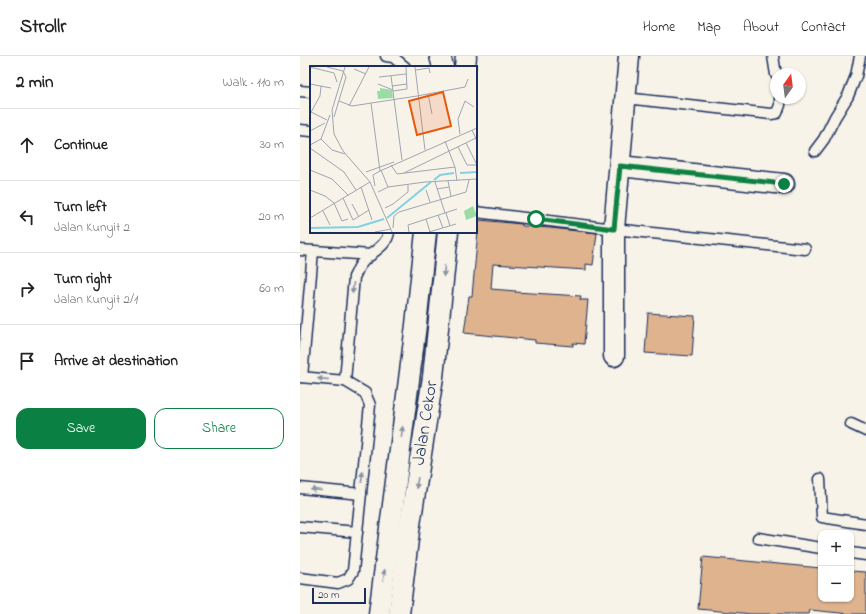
<!DOCTYPE html>
<meta charset="utf-8">
<style>
body{margin:0;font-family:"Indie Flower",sans-serif;background:#f6f6f6;color:#222}
.controls{position:absolute;right:12px;bottom:12px;display:grid;overflow:hidden;border-radius:8px;box-shadow:0 1px 3px #0004}
.controls button{width:36px;height:36px;display:grid;place-items:center;padding:0;border:0;border-bottom:1px solid #e0e0e0;background:#fff;color:#222;font:20px sans-serif}
.compass{position:absolute;left:470px;top:12px;width:36px;height:36px;border-radius:50%;background:#fff;box-shadow:0 1px 3px #0004;rotate:14deg}
.scale{position:absolute;left:12px;bottom:10px;width:54px;box-sizing:border-box;padding-left:4px;border:2px solid #1b2f5e;border-top:0;font-size:11px;line-height:14px;white-space:nowrap;color:#1b2f5e;-webkit-text-stroke:3px #f7f3e8;paint-order:stroke}
.stop{position:absolute;width:12px;height:12px;margin:-9px;border:3px solid #0b8043;border-radius:50%;background:#fff}
.stop.end{background:#0b8043;border-color:#fff;box-shadow:0 1px 4px #0008}
.list{margin:0;padding:0;list-style:none}
h2{display:flex;justify-content:space-between;align-items:center;height:52px;margin:0;padding:0 16px;font-size:17px}
h2 small{font-size:13px;font-weight:400;color:#767676}
.list li{display:grid;grid-template-columns:26px 1fr auto;gap:12px;align-items:center;box-sizing:border-box;height:72px;padding:0 16px;border-top:1px solid #e0e0e0}
.list b{display:block;font-size:15px;white-space:nowrap}
.list p{margin:0;font-size:13px;white-space:nowrap;color:#767676}
.list em{font-size:13px;font-style:normal;color:#767676}
.actions{display:flex;gap:8px;padding:12px 16px}
.actions a{flex:1;padding:9px 0;border:1px solid #0b8043;border-radius:12px;text-align:center;font-size:14px;color:#0b8043}
.actions .main{background:#0b8043;color:#fff}
.icon{flex:none;width:22px;height:22px;fill:none;stroke:currentColor;stroke-width:2;stroke-linecap:round;stroke-linejoin:round}
.map{position:relative;flex:none;width:566px;height:558px;overflow:hidden}
header{display:flex;align-items:center;gap:24px;box-sizing:border-box;height:56px;padding:0 20px;background:#fff;border-bottom:1px solid #e0e0e0}
header strong{font-size:19px}
nav{display:flex;gap:22px;margin-inline-start:auto;font-size:14px}
main{display:flex}
aside{flex:1;background:#fff}
.map>svg:first-child{display:block}
.building{fill:#deb38e;stroke:#1b2f5e}
.lines{fill:none;stroke-linecap:round;stroke-linejoin:round}
.lane-casing{stroke:#1b2f5e;stroke-width:13}
.street-casing{stroke:#1b2f5e;stroke-width:23}
.lane{stroke:#f7f3e8;stroke-width:10}
.street{stroke:#f7f3e8;stroke-width:20}
.oneway{fill:#8991a3}
.route{stroke:#0b8043;stroke-width:5}
.labels{text-anchor:middle;dominant-baseline:central;stroke-width:3.5;stroke-linejoin:round;paint-order:stroke}
.street-label{font-size:18px;fill:#1b2f5e;stroke:#f7f3e8}
.inset-river{fill:none;stroke:#83d1e2;stroke-width:2}
.inset-road{fill:none;stroke:#9fa5b1;stroke-width:1}
.view{fill:#e8590c;fill-opacity:0.15;stroke:#e8590c;stroke-width:2}
.inset-edge{fill:none;stroke:#1b2f5e;stroke-width:2}
</style>
<header>
<strong>Strollr</strong>
<nav><a>Home</a><a>Map</a><a>About</a><a>Contact</a></nav>
</header>
<main>
<aside>
<h2>2 min<small>Walk · 110 m</small></h2>
<ul class="list">
<li><svg class="icon" aria-label="ahead" viewBox="0 0 24 24"><path d="M12 20V5M6 11l6-6 6 6"/></svg><div><b>Continue</b></div><em>30 m</em></li>
<li><svg class="icon" aria-label="left" viewBox="0 0 24 24"><path d="M17 20v-9H6M10 6l-5 5 5 5"/></svg><div><b>Turn left</b><p>Jalan Kunyit 2</p></div><em>20 m</em></li>
<li><svg class="icon" aria-label="right" viewBox="0 0 24 24"><path d="M7 20v-9h11M14 6l5 5-5 5"/></svg><div><b>Turn right</b><p>Jalan Kunyit 2/1</p></div><em>60 m</em></li>
<li><svg class="icon" aria-label="arrive" viewBox="0 0 24 24"><path d="M6 21V4h12l-3 4 3 4H6"/></svg><div><b>Arrive at destination</b></div></li>
</ul>
<div class="actions"><a class="main">Save</a><a>Share</a></div>
</aside>
<div class="map">
<svg width="566" height="558" viewBox="0 0 566 558">
<rect width="100%" height="100%" fill="#f7f3e8"/>
<filter id="ink" filterUnits="userSpaceOnUse"><feTurbulence type="fractalNoise" baseFrequency=".025" numOctaves="2"/><feDisplacementMap in="SourceGraphic" scale="8" xChannelSelector="R" yChannelSelector="G"/><feConvolveMatrix kernelMatrix="1 2 1 2 8 2 1 2 1" color-interpolation-filters="sRGB"/></filter>
<g filter="url(#ink)">
<g class="building">
<path d="M179,164l43,4v2l28,2 47,5 -4,32 -7,-1v6l-93,-6 -2,25 25,2 -1,1 66,4 -1,4h8l-4,44 -11,-1v3l-38,-3v-3l-71,-7 5,-37h3z"/>
<path d="M348,257l47,3 -3,40 -47,-3z"/>
<path d="M403,501l118,11v31h30v-28l15,1v42h-16l-40,-4 -1,4h-57l-54,-5z"/>
</g>
<g class="lines">
<defs>
<g id="lane">
<path d="M86,0l7,1 12,10"/>
<path d="M473,0l3,19"/>
<path d="M0,35l11,1"/>
<path d="M325,42l146,16 6,-1 3,-8v-7"/>
<path d="M0,74l11,1"/>
<path d="M515,95l9,-12 11,-22 13,-21 8,-20 4,-20"/>
<path d="M176,156l138,17 191,20"/>
<path d="M0,194l71,5"/>
<path d="M0,321l45,4 20,12 5,12 -17,166 -5,8 -10,4 -38,-5"/>
<path d="M2,321l11,-126"/>
<path d="M45,325l9,-104c3,-4 4,-11 8,-14 8,-11 25,-16 27,-31"/>
<path d="M551,368l15,7"/>
<path d="M520,423l2,38 44,7"/>
<path d="M0,432l61,6"/>
<path d="M0,471l57,5"/>
<path d="M458,482l63,10"/>
<path d="M551,497l15,2"/>
</g>
<g id="street">
<path d="M140,0l3,11"/>
<path d="M165,11l1,-11"/>
<path d="M320,110l164,18"/>
<path d="M314,300v-127l15,-173"/>
<path d="M79,558l37,-289 10,-93"/>
<path d="M99,558l10,-83 24,-154 15,-145"/>
</g>
</defs>
<use href="#lane" class="lane-casing"/>
<use href="#street" class="street-casing"/>
<use href="#lane" class="lane"/>
<use href="#street" class="street"/>
</g>
<defs><path id="oneway-solid" d="M-6-.8H1V-3.2L6.5 0L1 3.2V.8H-6Z"/></defs>
<g class="oneway">
<use href="#oneway-solid" transform="translate(144 215) rotate(96)"/>
<use href="#oneway-solid" transform="translate(53 232) rotate(95)"/>
<use href="#oneway-solid" transform="translate(23 323) rotate(-175)"/>
<use href="#oneway-solid" transform="translate(102 376) rotate(-83)"/>
<use href="#oneway-solid" transform="translate(62 421) rotate(-84)"/>
<use href="#oneway-solid" transform="translate(117 427) rotate(99)"/>
<use href="#oneway-solid" transform="translate(16 434) rotate(-175)"/>
<use href="#oneway-solid" transform="translate(84 519) rotate(-83)"/>
</g>
</g>
<g class="lines" filter="url(#ink)">
<path class="route" d="M236,163l78,10 6,-63 164,18"/>
</g>
<g class="labels">
<g class="street-label">
<text transform="translate(126 367) rotate(-81)">Jalan Cekor</text>
</g>
</g>
<g transform="translate(10 10)">
<rect width="167" height="167" fill="#f7f3e8"/>
<path d="M70,22l12,2 1,8 -15,1 -1,-8h3zM163,140l4,10 -11,4 -2,-9z" fill="#9bdba4"/>
<path class="inset-river" d="M150,107l17,-1M124,114l6,-5 14,-2M77,152l44,-36M0,162l48,-1 26,-8"/>
<path class="inset-road" d="M0,1l24,6 3,9M17,1l16,4 3,6 -12,40M35,1l-13,43 2,24 9,17 27,31 22,50M105,1l10,83M44,3l12,5M106,4l13,-2 1,5M81,10l11,84M69,11l27,-3M0,18l21,4M68,18l15,6M82,20l15,-2M83,25l14,-2 -1,-22M118,28l4,20M29,35l13,5 65,-10 48,-9 3,-8M61,37l9,68M39,40l20,-39M1,46l16,8M0,48l10,-18 1,-10M20,49l-9,24 11,11 13,4M162,64l5,11M0,65l15,-8M150,68l-2,-15 7,-18 9,6M135,75l10,26 2,14M156,77l11,22M0,79l11,-6M148,81l9,18h10M0,82l34,24 12,18M81,99l6,9 58,-7M0,104l22,9 16,16M71,104l7,17M56,106l28,-10M94,107l72,-35M138,115l3,15M125,116l10,31M65,120l-2,-11 7,-4 97,-43M51,121l11,33M127,123l12,-2M0,124l15,6 9,7 8,18 6,-2M116,124l4,12M68,126l10,-5 37,-5 52,-3M33,132l10,22 16,-10M42,138l7,13M75,142l8,-4 15,-12v-7M13,145l7,14M136,147l4,13M128,149l5,13M0,152l60,-36M116,153l4,13M83,162l1,-12 5,-4 67,-20 3,-12M65,166l16,-3M99,166l-1,-7 49,-16M119,166l27,-8"/>
<path class="view" d="M133,26l8,34 -34,9 -8,-34z"/>
<rect width="167" height="167" class="inset-edge"/>
</g>
</svg>
<div class="controls">
<button>+</button>
<button>−</button>
</div>
<svg class="compass" viewBox="-18 -18 36 36"><path d="M0-13l5 13h-10z" fill="#e53935"/><path d="M0 13l5-13h-10z" fill="#767676"/></svg>
<div class="scale">20 m</div>
<div class="stop" style="left:236px;top:163px"></div>
<div class="stop end" style="left:484px;top:128px"></div>
</div>
</main>
